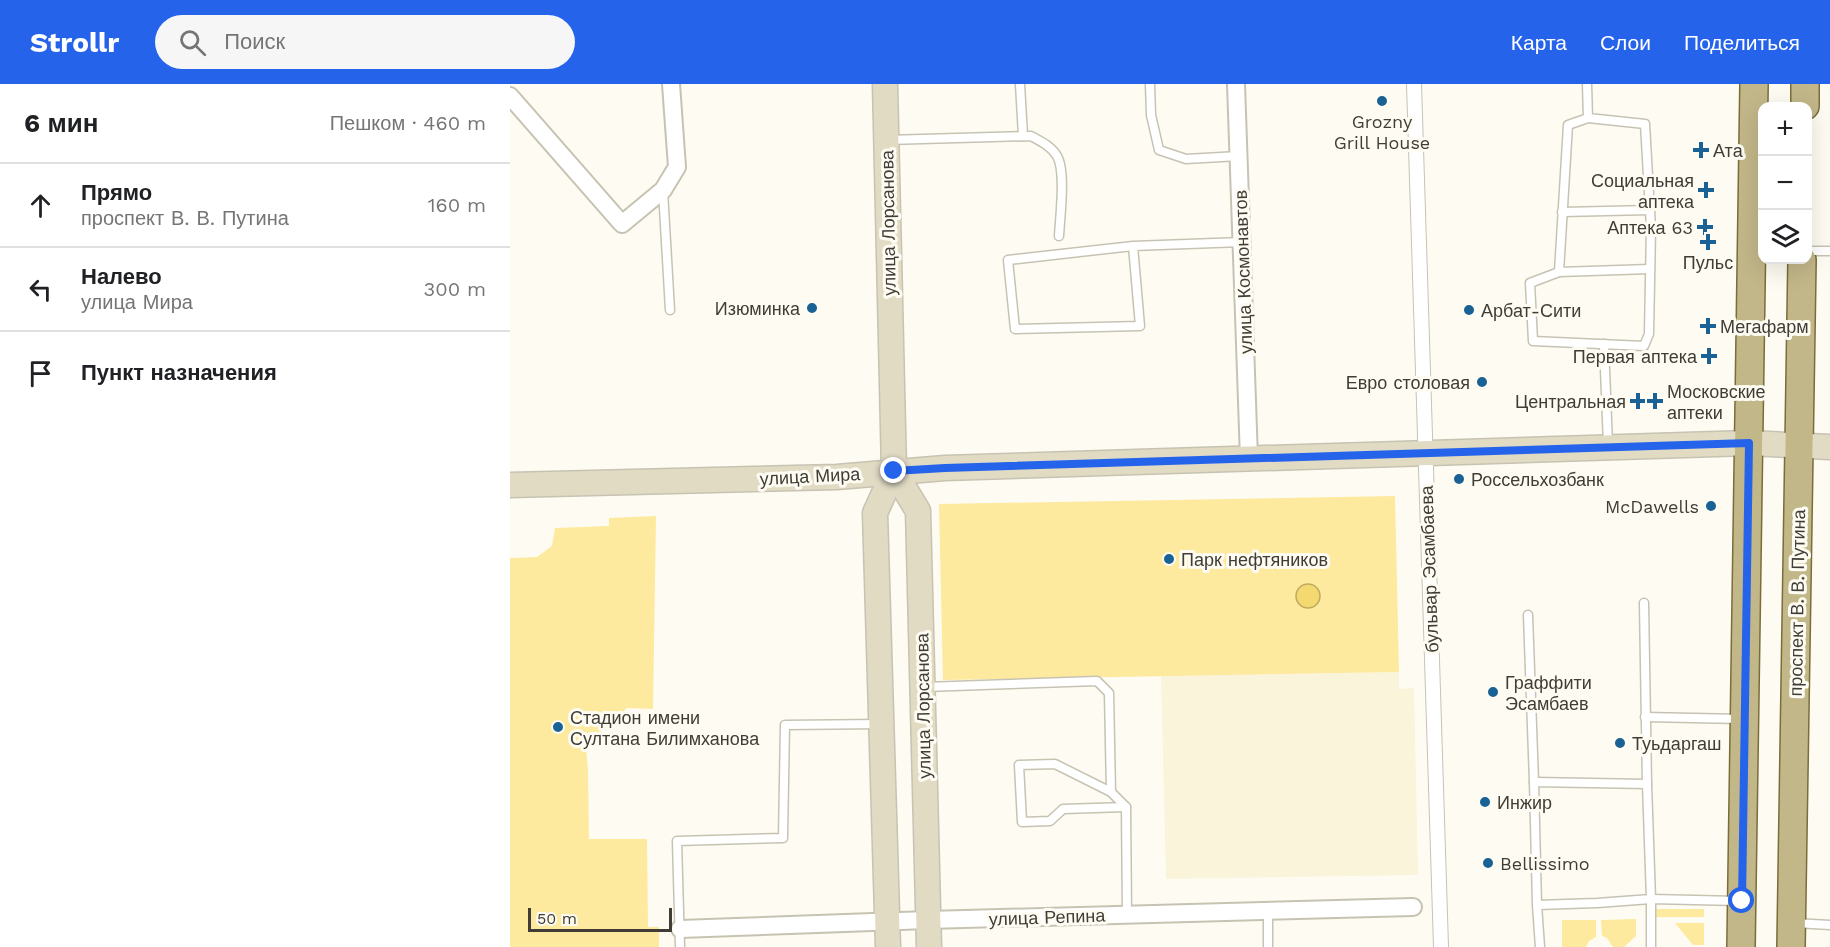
<!DOCTYPE html>
<html lang="ru">
<meta charset="utf-8">
<style>
body{margin:0;font-family:"Work Sans",sans-serif;background:#f6f6f6;color:#202124}
.controls{position:absolute;right:18px;top:18px;display:grid;overflow:hidden;border-radius:12px;box-shadow:0 6px 24px #0002}
.controls button{width:54px;height:54px;display:grid;place-items:center;padding:0;border:0;border-bottom:2px solid #e0e0e0;background:#fff;color:#202124;font:30px sans-serif}
.scale{position:absolute;left:18px;bottom:15px;width:144px;box-sizing:border-box;padding-left:6px;border:3px solid #3f3d36;border-top:0;font-size:16px;line-height:21px;white-space:nowrap;color:#3f3d36;-webkit-text-stroke:4px #fefcf2;paint-order:stroke}
.stop{position:absolute;width:18px;height:18px;margin:-14px;border:4px solid #2563eb;border-radius:50%;background:#fff}
.stop.end{background:#2563eb;border-color:#fff;box-shadow:0 2px 6px #0008}
.list{margin:0;padding:0;list-style:none}
h2{display:flex;justify-content:space-between;align-items:center;height:78px;margin:0;padding:0 24px;font-size:26px}
h2 small{font-size:20px;font-weight:400;color:#757577}
.list li{display:grid;grid-template-columns:39px 1fr auto;gap:18px;align-items:center;box-sizing:border-box;height:84px;padding:0 24px;border-top:2px solid #e0e0e0}
.list b{display:block;font-size:22px;white-space:nowrap}
.list p{margin:0;font-size:20px;white-space:nowrap;color:#757577}
.list em{font-size:20px;font-style:normal;color:#757577}
.icon{flex:none;width:33px;height:33px;fill:none;stroke:currentColor;stroke-width:2;stroke-linecap:round;stroke-linejoin:round}
.map{position:relative;flex:none;width:1320px;height:863px;overflow:hidden}
header{display:flex;align-items:center;gap:36px;box-sizing:border-box;height:84px;padding:0 30px;background:#2563eb;color:#fff}
header strong{font-size:28px}
nav{display:flex;gap:33px;margin-inline-start:auto;font-size:21px}
.search{width:420px;height:54px;background:#f6f6f6;display:flex;align-items:center;gap:15px;box-sizing:border-box;padding:0 21px;border-radius:33px;color:#757577;font-size:22px}
main{display:flex}
aside{flex:1;background:#fff}
.map>svg:first-child{display:block}
.built{fill:#faf4db}
.green{fill:#fdea9e}
.water{fill:#f4d970;stroke:#beaa5f;stroke-width:1.5}
.lines{fill:none;stroke-linecap:round;stroke-linejoin:round}
.service-casing{stroke:#c7c3b3;stroke-width:11}
.pedestrian-casing{stroke:#c7c3b3;stroke-width:16}
.minor-casing{stroke:#c7c3b3;stroke-width:20}
.secondary-casing{stroke:#c7c3b3;stroke-width:27}
.primary-casing{stroke:#7a6d39;stroke-width:30}
.service{stroke:#fff;stroke-width:8}
.pedestrian{stroke:#fff;stroke-width:14}
.minor{stroke:#fff;stroke-width:16}
.secondary{stroke:#e1dbc4;stroke-width:24}
.primary{stroke:#c2b789;stroke-width:27}
.route{stroke:#2563eb;stroke-width:8}
.poi-dot{fill:#1a6295;stroke:#fefcf2;stroke-width:2}
.labels{text-anchor:middle;dominant-baseline:central;stroke-width:6;stroke-linejoin:round;paint-order:stroke}
.poi-label{font-size:18px;fill:#3f3d36;stroke:#fefcf2;text-anchor:start}
.street-label{font-size:18px;fill:#3f3d36;stroke:#fefcf2}
</style>
<header>
<strong>Strollr</strong>
<div class="search"><svg class="icon" aria-label="search" viewBox="0 0 24 24"><circle cx="10" cy="10" r="6"/><path d="M15 15l6 6"/></svg>Поиск</div>
<nav><a>Карта</a><a>Слои</a><a>Поделиться</a></nav>
</header>
<main>
<aside>
<h2>6 мин<small>Пешком · 460 m</small></h2>
<ul class="list">
<li><svg class="icon" aria-label="ahead" viewBox="0 0 24 24"><path d="M12 20V5M6 11l6-6 6 6"/></svg><div><b>Прямо</b><p>проспект В. В. Путина</p></div><em>160 m</em></li>
<li><svg class="icon" aria-label="left" viewBox="0 0 24 24"><path d="M17 20v-9H6M10 6l-5 5 5 5"/></svg><div><b>Налево</b><p>улица Мира</p></div><em>300 m</em></li>
<li><svg class="icon" aria-label="arrive" viewBox="0 0 24 24"><path d="M6 21V4h12l-3 4 3 4H6"/></svg><div><b>Пункт назначения</b></div></li>
</ul>
</aside>
<div class="map">
<svg width="1320" height="863" viewBox="0 0 1320 863">
<rect width="100%" height="100%" fill="#fefcf2"/>
<path class="built" d="M889,588v17l15,-1 4,187 -252,4 -5,-203z"/>
<g class="green">
<path d="M885,412l4,176 -456,8 -4,-176z"/>
<path d="M146,432l-3,193 -26,-1 -41,38 2,26 1,67h58l1,88h11v20h-149v-389l27,-1 15,-11 3,-18 54,-2v-8z"/>
<rect x="1146" y="825" width="48" height="8"/>
<path d="M1126,835v17l-12,11h-11l-6,-9 -5,-2 -1,-16z"/>
<path d="M1052,836h34v17l-7,4 -3,6h-24z"/>
<path d="M1165,839h29v22h-11z"/>
</g>
<circle class="water" cx="798" cy="512" r="12"/>
<g class="lines">
<defs>
<g id="service">
<path d="M510,0l3,52"/>
<path d="M640,0l1,31 8,35 27,9 53,-3"/>
<path d="M1077,0l1,34 -20,7 -9,147 -29,11 3,58 111,5 5,-12 2,-106 -6,-104 -57,-6"/>
<path d="M377,56l144,-4c9,5 20,10 26,20 9,15 3,61 2,80"/>
<path d="M153,107l7,119"/>
<path d="M1052,128l88,-2"/>
<path d="M623,162l7,80 -125,3 -7,-69 125,-14 109,-4"/>
<path d="M1298,167h22"/>
<path d="M1049,188l91,-3"/>
<path d="M1094,260l4,101"/>
<path d="M1134,519l3,181"/>
<path d="M1018,531l6,167"/>
<path d="M415,603l172,-6 12,12 2,99 15,15 1,107"/>
<path d="M1135,633l96,2"/>
<path d="M601,708l-56,-28 -36,1 3,57 28,-1 13,-12 63,-2"/>
<path d="M1027,821l60,-2 54,-4 -4,-115 -113,-2 3,123 3,42"/>
<path d="M758,827v36"/>
<path d="M1285,839l35,2"/>
<path d="M170,863l-3,-106 106,-3 2,-113 96,-1"/>
<path d="M1141,863v-48l87,2"/>
</g>
<path id="pedestrian" d="M904,0l27,863"/>
<g id="minor">
<path d="M726,0l13,375"/>
<path d="M0,12l112,128 41,-34 14,-23 -6,-83"/>
<path d="M170,845l248,-9 485,-13"/>
</g>
<g id="secondary">
<path d="M375,0l9,387 -19,42 13,434"/>
<path d="M384,387l24,40 11,436"/>
<path d="M0,401l327,-8 108,-9 804,-25 81,4"/>
</g>
<g id="primary">
<path d="M1295,22v-22"/>
<path d="M1231,863l13,-863"/>
<path d="M1281,863l11,-687"/>
</g>
</defs>
<use href="#service" class="service-casing"/>
<use href="#pedestrian" class="pedestrian-casing"/>
<use href="#minor" class="minor-casing"/>
<use href="#secondary" class="secondary-casing"/>
<use href="#primary" class="primary-casing"/>
<use href="#service" class="service"/>
<use href="#pedestrian" class="pedestrian"/>
<use href="#minor" class="minor"/>
<use href="#secondary" class="secondary"/>
<use href="#primary" class="primary"/>
</g>
<g class="lines">
<path class="route" d="M384,387l51,-3 804,-25 -7,458"/>
</g>
<g class="poi-dot">
<circle cx="872" cy="17" r="6"/>
<path d="M1188 57h6v6h6v6h-6v6h-6v-6h-6v-6h6z"/>
<path d="M1193 97h6v6h6v6h-6v6h-6v-6h-6v-6h6z"/>
<path d="M1192 134h6v6h6v6h-6v6h-6v-6h-6v-6h6z"/>
<path d="M1195 149h6v6h6v6h-6v6h-6v-6h-6v-6h6z"/>
<circle cx="302" cy="224" r="6"/>
<circle cx="959" cy="226" r="6"/>
<path d="M1195 233h6v6h6v6h-6v6h-6v-6h-6v-6h6z"/>
<path d="M1196 263h6v6h6v6h-6v6h-6v-6h-6v-6h6z"/>
<circle cx="972" cy="298" r="6"/>
<path d="M1125 308h6v6h6v6h-6v6h-6v-6h-6v-6h6z"/>
<path d="M1142 308h6v6h6v6h-6v6h-6v-6h-6v-6h6z"/>
<circle cx="949" cy="395" r="6"/>
<circle cx="1201" cy="422" r="6"/>
<circle cx="659" cy="475" r="6"/>
<circle cx="983" cy="608" r="6"/>
<circle cx="48" cy="643" r="6"/>
<circle cx="1110" cy="659" r="6"/>
<circle cx="975" cy="718" r="6"/>
<circle cx="978" cy="779" r="6"/>
</g>
<g class="labels">
<g class="poi-label">
<text x="872" y="37" text-anchor="middle">Grozny<tspan x="872" dy="21">Grill House</tspan></text>
<text x="1203" y="66">Ата</text>
<text x="1184" y="96" text-anchor="end">Социальная<tspan x="1184" dy="21">аптека</tspan></text>
<text x="1183" y="143" text-anchor="end">Аптека 63</text>
<text x="1198" y="178" text-anchor="middle">Пульс</text>
<text x="290" y="224" text-anchor="end">Изюминка</text>
<text x="971" y="226">Арбат-Сити</text>
<text x="1210" y="242">Мегафарм</text>
<text x="1187" y="272" text-anchor="end">Первая аптека</text>
<text x="960" y="298" text-anchor="end">Евро столовая</text>
<text x="1157" y="307">Московские<tspan x="1157" dy="21">аптеки</tspan></text>
<text x="1116" y="317" text-anchor="end">Центральная</text>
<text x="961" y="395">Россельхозбанк</text>
<text x="1189" y="422" text-anchor="end">McDawells</text>
<text x="671" y="475">Парк нефтяников</text>
<text x="995" y="598">Граффити<tspan x="995" dy="21">Эсамбаев</tspan></text>
<text x="60" y="633">Стадион имени<tspan x="60" dy="21">Султана Билимханова</tspan></text>
<text x="1122" y="659">Туьдаргаш</text>
<text x="987" y="718">Инжир</text>
<text x="990" y="779">Bellissimo</text>
</g>
<g class="street-label">
<text transform="translate(378 139) rotate(-91)">улица Лорсанова</text>
<text transform="translate(733 188) rotate(-92)">улица Космонавтов</text>
<text transform="translate(300 392) rotate(-3)">улица Мира</text>
<text transform="translate(919 485) rotate(-92)">бульвар Эсамбаева</text>
<text transform="translate(1287 519) rotate(-89)">проспект В. В. Путина</text>
<text transform="translate(413 622) rotate(-91)">улица Лорсанова</text>
<text transform="translate(537 833) rotate(-2)">улица Репина</text>
</g>
</g>
</svg>
<div class="controls">
<button>+</button>
<button>−</button>
<button><svg class="icon" aria-label="layers" viewBox="0 0 24 24"><path d="M12 4l9 5-9 5-9-5zM3 14l9 5 9-5"/></svg></button>
</div>
<div class="scale">50 m</div>
<div class="stop" style="left:1232px;top:817px"></div>
<div class="stop end" style="left:384px;top:387px"></div>
</div>
</main>
